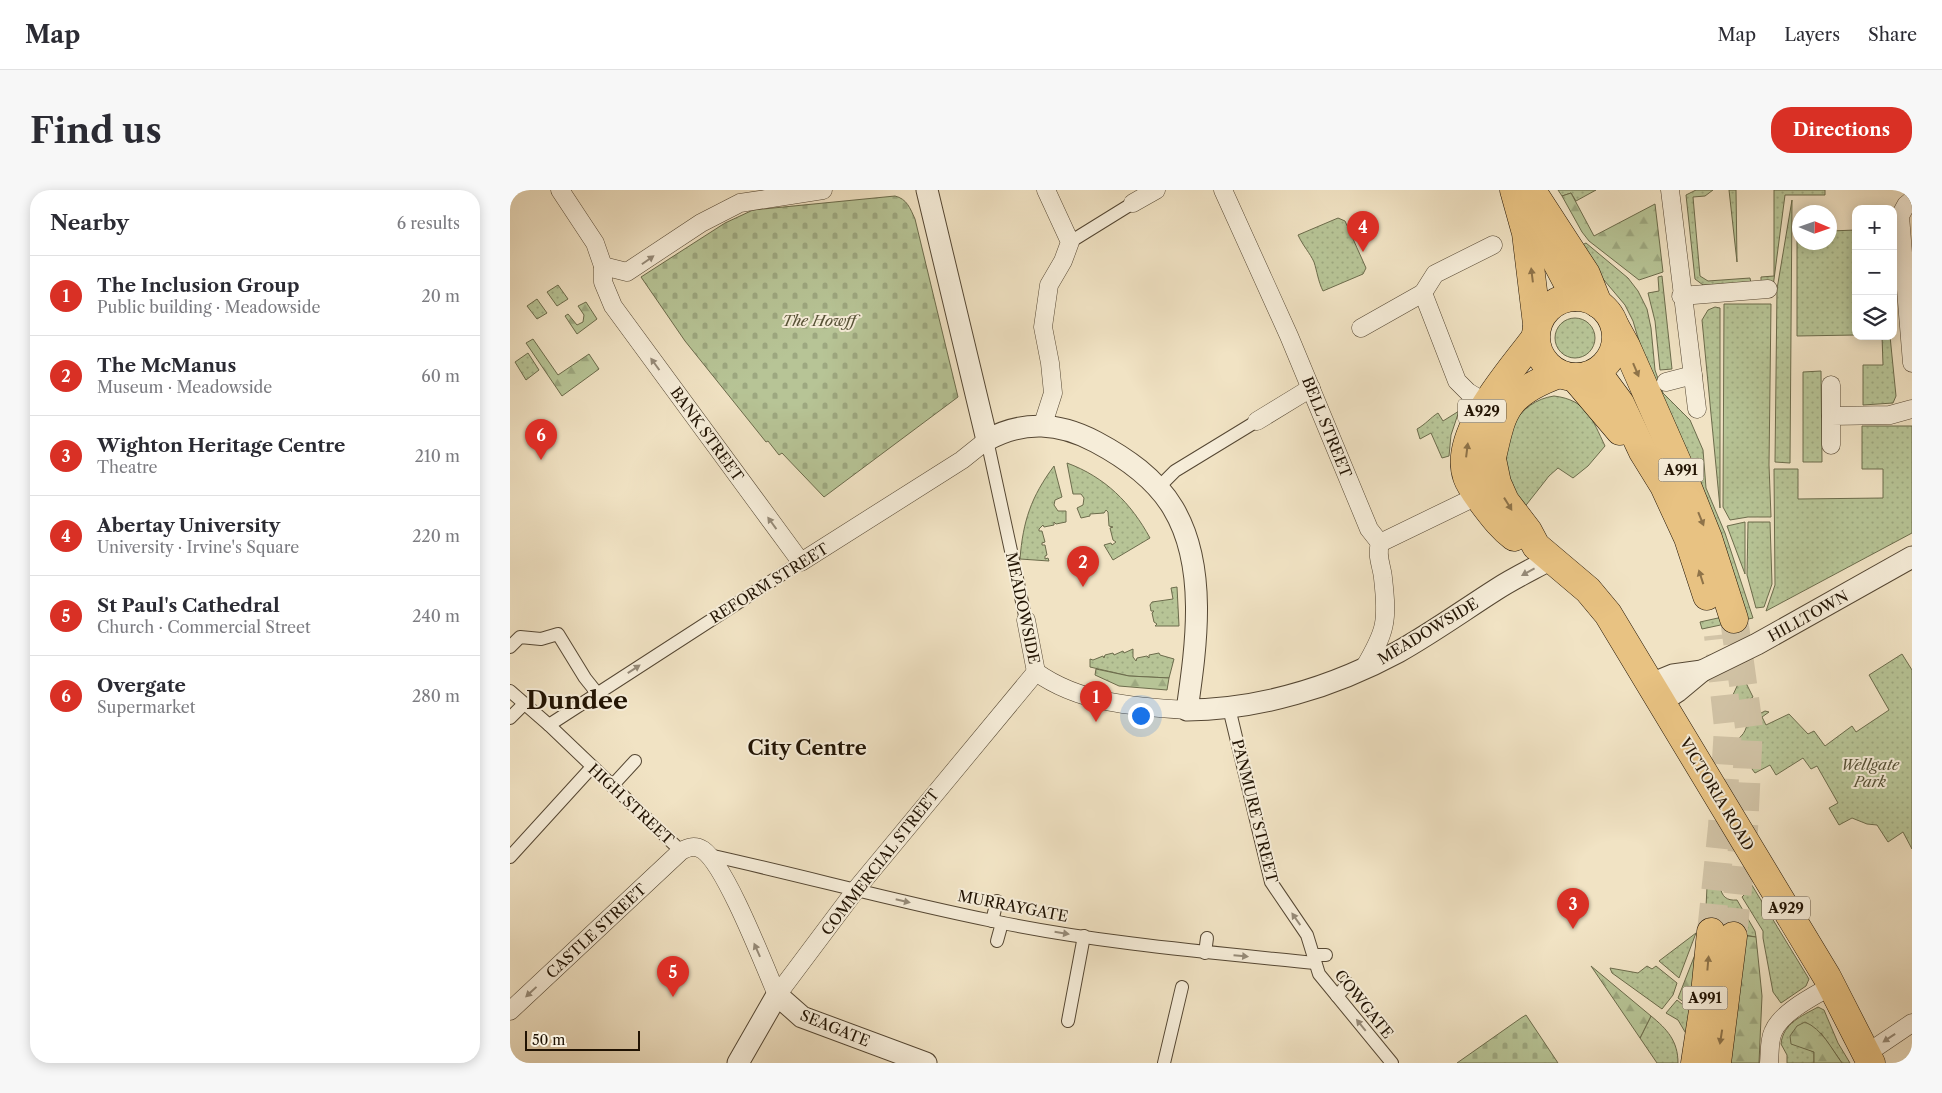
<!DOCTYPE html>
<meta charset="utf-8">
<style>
body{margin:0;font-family:"Libre Caslon Text",serif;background:#f7f7f7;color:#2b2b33}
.controls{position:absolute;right:15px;top:15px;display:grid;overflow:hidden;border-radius:10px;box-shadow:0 2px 12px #0003}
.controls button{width:45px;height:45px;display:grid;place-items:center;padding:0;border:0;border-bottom:1px solid #e1e1e2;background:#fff;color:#2b2b33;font:25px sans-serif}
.compass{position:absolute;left:1282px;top:15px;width:45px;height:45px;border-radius:50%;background:#fff;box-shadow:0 2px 12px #0003;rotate:92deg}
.scale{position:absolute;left:15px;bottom:12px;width:115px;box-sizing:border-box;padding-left:5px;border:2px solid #211303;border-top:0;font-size:14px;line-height:18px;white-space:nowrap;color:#211303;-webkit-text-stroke:4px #f6edd9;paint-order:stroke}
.you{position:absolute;left:630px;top:525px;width:18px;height:18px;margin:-12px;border:4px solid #fff;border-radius:50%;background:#1a73e8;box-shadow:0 0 0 8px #1a73e833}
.badge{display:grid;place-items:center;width:32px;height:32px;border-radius:50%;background:#d93025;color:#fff;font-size:16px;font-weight:700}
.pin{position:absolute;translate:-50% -41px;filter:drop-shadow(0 1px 2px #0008)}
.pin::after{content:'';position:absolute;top:26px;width:18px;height:15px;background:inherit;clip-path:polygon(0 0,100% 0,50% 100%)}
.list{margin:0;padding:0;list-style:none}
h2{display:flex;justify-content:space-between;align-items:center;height:65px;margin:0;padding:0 20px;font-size:21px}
h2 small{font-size:16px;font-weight:400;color:#7c7c81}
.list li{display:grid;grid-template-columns:32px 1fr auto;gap:15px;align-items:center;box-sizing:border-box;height:80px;padding:0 20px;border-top:1px solid #e1e1e2}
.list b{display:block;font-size:19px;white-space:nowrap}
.list p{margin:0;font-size:16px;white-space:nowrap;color:#7c7c81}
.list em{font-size:16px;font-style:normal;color:#7c7c81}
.icon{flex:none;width:28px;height:28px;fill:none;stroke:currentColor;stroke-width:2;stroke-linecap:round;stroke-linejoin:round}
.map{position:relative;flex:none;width:1402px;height:873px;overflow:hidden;border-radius:20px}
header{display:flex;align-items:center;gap:30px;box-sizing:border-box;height:70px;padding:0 25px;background:#fff;border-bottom:1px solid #e1e1e2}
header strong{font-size:24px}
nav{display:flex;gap:28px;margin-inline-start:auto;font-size:18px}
.intro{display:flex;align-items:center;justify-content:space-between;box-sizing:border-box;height:120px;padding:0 30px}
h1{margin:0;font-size:35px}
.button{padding:12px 22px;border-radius:20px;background:#d93025;color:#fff;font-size:18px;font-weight:700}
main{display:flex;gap:30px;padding:0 30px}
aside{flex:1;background:#fff;border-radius:20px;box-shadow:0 2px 12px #0003}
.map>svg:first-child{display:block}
.green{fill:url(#green-dots);stroke:#6c6c4c}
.forest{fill:url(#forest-firs);stroke:#6c6c4c}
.cemetery{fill:url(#cemetery-stones);stroke:#6c6c4c}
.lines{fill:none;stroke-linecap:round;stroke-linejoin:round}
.primary-tunnel{stroke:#d2c4a7;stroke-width:28;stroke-dasharray:28 14;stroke-linecap:butt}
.pedestrian-casing{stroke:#554733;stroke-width:14}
.minor-casing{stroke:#554733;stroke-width:19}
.tertiary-casing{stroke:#554733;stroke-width:23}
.primary-casing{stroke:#211303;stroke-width:29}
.pedestrian{stroke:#f6edd9;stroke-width:12}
.minor{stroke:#f6edd9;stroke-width:18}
.tertiary{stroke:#f6edd9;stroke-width:21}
.primary{stroke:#e8c282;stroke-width:28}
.oneway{fill:#968b79}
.oneway2{fill:#8e7349}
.labels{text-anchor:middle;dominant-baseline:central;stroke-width:4;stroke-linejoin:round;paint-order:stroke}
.shield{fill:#f6edd9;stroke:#615443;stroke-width:1}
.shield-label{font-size:14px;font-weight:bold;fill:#211303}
.park-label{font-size:15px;font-style:italic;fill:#565136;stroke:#f6edd9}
.street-label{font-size:15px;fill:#211303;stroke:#f6edd9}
.district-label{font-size:20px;font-weight:bold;fill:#211303;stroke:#f6edd9}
.town-label{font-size:25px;font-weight:bold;fill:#211303;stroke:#f6edd9}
</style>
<header>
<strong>Map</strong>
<nav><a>Map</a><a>Layers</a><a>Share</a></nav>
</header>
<div class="intro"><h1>Find us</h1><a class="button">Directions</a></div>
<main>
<aside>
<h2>Nearby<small>6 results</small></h2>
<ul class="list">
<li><span class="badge">1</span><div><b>The Inclusion Group</b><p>Public building · Meadowside</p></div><em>20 m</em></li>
<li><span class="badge">2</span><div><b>The McManus</b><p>Museum · Meadowside</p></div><em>60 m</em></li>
<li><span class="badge">3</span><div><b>Wighton Heritage Centre</b><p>Theatre</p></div><em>210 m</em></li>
<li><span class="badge">4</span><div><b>Abertay University</b><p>University · Irvine's Square</p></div><em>220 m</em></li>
<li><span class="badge">5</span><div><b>St Paul's Cathedral</b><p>Church · Commercial Street</p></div><em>240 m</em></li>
<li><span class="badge">6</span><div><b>Overgate</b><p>Supermarket</p></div><em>280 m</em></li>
</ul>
</aside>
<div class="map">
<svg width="1402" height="873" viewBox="0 0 1402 873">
<defs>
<pattern id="green-dots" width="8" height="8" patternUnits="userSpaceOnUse" patternTransform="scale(1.25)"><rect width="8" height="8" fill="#b7c496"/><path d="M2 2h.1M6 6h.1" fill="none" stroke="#9da880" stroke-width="1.8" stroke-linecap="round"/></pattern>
<pattern id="forest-firs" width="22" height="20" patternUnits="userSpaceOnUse" patternTransform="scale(1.25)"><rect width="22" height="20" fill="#b7c496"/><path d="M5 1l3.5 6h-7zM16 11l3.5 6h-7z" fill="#9da880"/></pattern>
<pattern id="cemetery-stones" width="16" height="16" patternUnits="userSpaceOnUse" patternTransform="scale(1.25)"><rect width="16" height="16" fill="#b7c496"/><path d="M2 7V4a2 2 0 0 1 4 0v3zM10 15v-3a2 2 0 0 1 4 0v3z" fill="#9da880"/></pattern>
</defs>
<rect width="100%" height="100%" fill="#f1e3c4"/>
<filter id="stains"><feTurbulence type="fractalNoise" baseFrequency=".004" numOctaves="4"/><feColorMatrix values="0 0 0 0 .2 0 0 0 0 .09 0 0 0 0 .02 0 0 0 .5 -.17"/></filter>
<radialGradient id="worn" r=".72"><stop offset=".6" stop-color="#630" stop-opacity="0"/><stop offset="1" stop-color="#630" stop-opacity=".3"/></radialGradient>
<g class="green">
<path d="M1048,0h38l-20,11 -5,-8 -9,3z"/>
<path d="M1186,0h17l-8,6 -12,1 7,79 8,5 42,-3 1,5 -48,2 -8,-6 -9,-84z"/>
<path d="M1219,0h7l1,72z"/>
<path d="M1264,0h51v5h-40l-12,92 -12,1v-11l13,-1z"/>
<path d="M1282,10l-2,263 -15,-1 2,-173z"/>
<path d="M828,28l7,3 21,47 -3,6 -40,17c-5,-10 -6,-20 -9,-29 -4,-9 -11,-16 -16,-27z"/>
<path d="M1346,40v105l-59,1v-105h2l1,11h30v-11z"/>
<path d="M1076,53l42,35 10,13 9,18 4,19 4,42 8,23 27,27 13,30 3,38 19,45 28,85 -51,11 -2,-7 45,-10 -97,-241 -15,-50 -8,-16 -32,-38 -11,-22z"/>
<path d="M1152,86l10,93 -12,1 -5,-49 -7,-28 11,-2 -1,-14z"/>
<path d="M48,95l10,14 -11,7 -10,-14z"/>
<path d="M27,109l10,14 -10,6 -10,-13z"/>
<path d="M1214,114h47l-2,161 2,52h-23l-18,3 -7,-13z"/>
<path d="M1205,117l5,1v200l-18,-188 6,-10z"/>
<circle cx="1065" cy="148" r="20"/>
<path d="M1372,146h8l6,60 -3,7 -30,2v-40h20z"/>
<path d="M18,163l11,17 -13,10 -11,-18z"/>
<path d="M1311,181l1,91h-19v-90z"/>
<path d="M1044,206c33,4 38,23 51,50l-17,20 -15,12 -15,-10 -9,8 -26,33c-6,-11 -14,-24 -17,-36 -8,-34 12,-72 48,-77z"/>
<path d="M949,221l-8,24 -2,21 -7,2 -11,-25 -11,6 -3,-10c9,-5 13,-11 21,-16l5,8z"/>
<path d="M1352,236h50v107l-146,78 9,-26 -1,-116h24v30l85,-1v-29h-21z"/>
<path d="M557,273c38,14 64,40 83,75l-37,22 -9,-15 7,-2 1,2 4,-3 -3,-2 -3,-12 3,-1 -4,-1 -1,-14 -2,-2 -2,3 -14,1v2l-9,2 -4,-10 6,-3 1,-7 -3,-4h-8z"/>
<path d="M544,276l8,31 -7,3 -1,5 4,6h8v11l-10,2 -2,-2v3l-10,2 -1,-2 -4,4v2h3l3,11 -3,1v2h3l2,10 -2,1v3l3,-1 1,3 -29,-2c3,-38 11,-62 34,-93z"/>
<path d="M1235,332v52l-18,-48z"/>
<path d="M1238,332h22l2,62 -8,23 -8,1 -9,-33z"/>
<path d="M667,397l2,39h-24l2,-2 -3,-2 -2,-9 2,-2h-3l-1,-6 2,-3 21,-3 -2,-11z"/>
<path d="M623,459v8l3,4 1,-3 10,-2 2,2v-3l10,-2 1,2 14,4 -5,19 -40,-2 -39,-9v-8l3,1 10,-4 1,2 1,-3 8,-2 1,2 9,-4 1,2z"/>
<path d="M1392,464l10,16v179l-9,-17 -15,10 -11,-17 -10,-1 -15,-6 -13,7 -10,-17 9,-5 -21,-37 -6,3 -8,-11 -27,17 -6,-10 -15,8 -3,-4 3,-9 -1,-6 -8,-6 -8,-1 -3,-6c19,-11 14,-35 -3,-44l6,-13 14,-13 2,4 -9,6 8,16 -4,3 8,15 8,-4 4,1 -7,5 4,8 23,-11 19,20 6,-3 11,15 27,-20 4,6 33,-22 -20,-35z"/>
<path d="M1204,673l8,17 -2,7c2,9 6,14 17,13l18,31 1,6 -51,-9 3,-62z"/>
<path d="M1240,692l59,97 -3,7 -25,17 -8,-11 -10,-54v-7l-21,-34 3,-3 1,-10z"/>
<path d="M1186,743l-17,45 -20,-17z"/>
<path d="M1137,776l5,3 4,-3 21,17 -4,12 -11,14 -50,-36 -2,-5 28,5z"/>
<path d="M1167,810l16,13 -5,24 -10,-17 -12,-7z"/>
<path d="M1308,817l6,3 14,33 12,20h-8l-21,-30 -20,13 13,6v11h-27v-8l-6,-11c2,-21 21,-28 37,-37z"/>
<path d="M1141,826c16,13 27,25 27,47h-21l-17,-25z"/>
</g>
<g class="forest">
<path d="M1061,3l23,43 61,-32 8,68 -24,8 -50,-39 -7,-9 -20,-36z"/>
<path d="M76,112l11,17 -20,15 -12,-18 3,-2 9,11 6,-3 1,-7 -6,-9z"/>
<path d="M23,149l25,36 31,-21 10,15 -37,27 -36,-53z"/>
<path d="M586,479l33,7 40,2 -2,12 -48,-4 -24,-11z"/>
<path d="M1230,745l16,2 6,59 -3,67h-33z"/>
<path d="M1186,762l-3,57 -15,-11z"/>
<path d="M1081,776l60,50 -11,22z"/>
<path d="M1295,832c17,7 26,26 37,41h-28v-11l-23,-8 -1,-8 7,-10z"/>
</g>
<g class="cemetery">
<path d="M385,6c12,3 15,12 20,23l43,178 -134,100 -42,-44 -3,2 -11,-14 -2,1 -81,-101 -44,-64 84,-54 28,-13z"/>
<path d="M1016,825l32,48h-101l64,-45z"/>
</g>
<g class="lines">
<g class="primary-tunnel">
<path d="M1201,742l11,-105 6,-100 -10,-92"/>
<path d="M1223,746l11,-107 5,-102 -15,-108"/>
</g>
<defs>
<g id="pedestrian">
<path d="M560,52l63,-39"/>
<path d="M477,250l39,180"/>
<path d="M648,298l17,-17 82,-50"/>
<path d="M0,457l10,-10 21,2 17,-5 27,44 12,15"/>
<path d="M0,501l39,34 132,126"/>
<path d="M719,518l42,174 36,53 12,39 73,89"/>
<path d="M0,528l14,-14"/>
<path d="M39,535l252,-163"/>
<path d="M102,596l23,-25"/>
<path d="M199,665c95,21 189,47 284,66 106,22 214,31 322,42"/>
<path d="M0,667l82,-90"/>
<path d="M482,731l5,-20"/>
<path d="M487,751l5,-18"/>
<path d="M695,763l2,-15"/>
<path d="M804,765h12"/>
<path d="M827,806l8,-9 1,-5"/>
<path d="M558,831l16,-85"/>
<path d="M654,873l18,-76"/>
</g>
<g id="minor">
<path d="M50,0l35,53 8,23v16l10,24 188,256 161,-102 25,-20"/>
<path d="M713,0l66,146 80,193 11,14"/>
<path d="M1160,0l27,219"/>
<path d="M1402,10l-6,5 -6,11 12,147"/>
<path d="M623,13l23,-13"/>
<path d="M93,76l24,6 74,-49 39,-20 83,-13"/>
<path d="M913,103l34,88 11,11 18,11"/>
<path d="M1171,106l87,-7"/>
<path d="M851,138l62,-35 12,-19 58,-29"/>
<path d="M1156,192l27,-7"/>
<path d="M1321,195v31"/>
<path d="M747,231l54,-33"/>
<path d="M533,234l10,-31 -3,-30 -7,-36 6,-42 14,-24 7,-19 -24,-52"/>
<path d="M1321,255v-29l59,-1 22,-6"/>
<path d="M870,353l97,-47"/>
<path d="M516,430l10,52c43,31 99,35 151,38"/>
<path d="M854,478c22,-37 24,-46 19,-90 -1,-12 -7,-22 -3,-35"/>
<path d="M0,821l171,-160c8,-4 14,-6 22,-1 23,16 61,115 74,145l81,-108 178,-215"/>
<path d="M1356,864l46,-31"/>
<path d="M1259,873c1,-10 0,-22 4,-31 8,-20 41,-36 58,-46"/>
</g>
<g id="tertiary">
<path d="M417,0l60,250c37,-20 72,-18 109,2 30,16 59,36 77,66 35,58 23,139 14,202 73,-1 146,-23 211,-58 34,-19 66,-42 99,-63 17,-11 36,-20 54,-30"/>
<path d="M1141,494l22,-9 29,-4"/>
<path d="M1151,512l17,-11 24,-20 55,-27 155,-87"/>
<path d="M228,873l39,-68 25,22 124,46"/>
</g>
<g id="primary">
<path d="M1004,0l12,43 11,91"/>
<path d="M1024,4l52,80 12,30"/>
<path d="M1031,34l5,18 29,55"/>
<circle cx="1066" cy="147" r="40"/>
<path d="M1105,136l11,20 56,127 26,65 26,81"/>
<path d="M1087,182l23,31 23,49 21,34 24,52 19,58"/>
<path d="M1065,188l45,53"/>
<path d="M982,269l5,24 8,18 23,30 8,15 52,44 20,24 219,363 44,86"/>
<path d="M977,287c16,-57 8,-80 72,-103"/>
<path d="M1004,347c-13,-10 -21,-21 -31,-34 -5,-7 -13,-17 -16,-26 -15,-43 44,-106 68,-139"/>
<path d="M1185,873l9,-59 7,-72"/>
<path d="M1207,873l16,-127"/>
</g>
</defs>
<use href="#pedestrian" class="pedestrian-casing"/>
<use href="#minor" class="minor-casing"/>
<use href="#tertiary" class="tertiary-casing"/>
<use href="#primary" class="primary-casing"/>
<use href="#pedestrian" class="pedestrian"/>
<use href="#minor" class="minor"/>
<use href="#tertiary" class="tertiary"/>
<use href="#primary" class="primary"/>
</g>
<defs><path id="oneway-solid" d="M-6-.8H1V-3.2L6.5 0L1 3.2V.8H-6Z" transform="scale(1.25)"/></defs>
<g class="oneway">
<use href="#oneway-solid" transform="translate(138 70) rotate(-35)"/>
<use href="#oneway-solid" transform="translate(145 174) rotate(-126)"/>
<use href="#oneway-solid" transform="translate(262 333) rotate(-126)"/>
<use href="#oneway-solid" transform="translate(1018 382) rotate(151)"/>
<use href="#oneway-solid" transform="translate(124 479) rotate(-33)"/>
<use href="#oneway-solid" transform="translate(393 711) rotate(13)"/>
<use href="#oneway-solid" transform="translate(786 729) rotate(-125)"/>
<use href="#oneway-solid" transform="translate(552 743) rotate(9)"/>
<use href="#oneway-solid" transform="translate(247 760) rotate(-114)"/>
<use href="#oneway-solid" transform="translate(731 766) rotate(5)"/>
<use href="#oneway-solid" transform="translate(21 802) rotate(137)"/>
<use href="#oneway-solid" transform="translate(851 835) rotate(-129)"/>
<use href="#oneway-solid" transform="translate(1379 848) rotate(146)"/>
</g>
<g class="oneway2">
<use href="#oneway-solid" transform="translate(1022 85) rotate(-97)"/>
<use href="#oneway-solid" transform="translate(1126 180) rotate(67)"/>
<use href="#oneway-solid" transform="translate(957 260) rotate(-83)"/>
<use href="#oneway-solid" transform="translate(998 314) rotate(58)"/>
<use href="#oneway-solid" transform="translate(1191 329) rotate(68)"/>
<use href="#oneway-solid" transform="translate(1191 387) rotate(-108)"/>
<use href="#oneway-solid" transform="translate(1198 773) rotate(-85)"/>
<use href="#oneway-solid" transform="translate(1211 847) rotate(99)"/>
</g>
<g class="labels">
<g class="shield">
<rect x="948" y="209.5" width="48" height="23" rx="4"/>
<rect x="1148.5" y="268.5" width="45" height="23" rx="4"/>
<rect x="1252" y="706.5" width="48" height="23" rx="4"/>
<rect x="1172.5" y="796.5" width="45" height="23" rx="4"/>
</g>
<g class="shield-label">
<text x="972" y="221">A929</text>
<text x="1171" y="280">A991</text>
<text x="1276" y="718">A929</text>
<text x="1195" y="808">A991</text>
</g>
<g class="park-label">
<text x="309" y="130">The Howff</text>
<text x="1360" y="574">Wellgate<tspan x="1360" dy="17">Park</tspan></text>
</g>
<g class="street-label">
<text transform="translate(817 237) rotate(68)">BELL STREET</text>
<text transform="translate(197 244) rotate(54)">BANK STREET</text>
<text transform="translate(259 393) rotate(-32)">REFORM STREET</text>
<text transform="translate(513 418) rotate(78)">MEADOWSIDE</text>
<text transform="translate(1298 426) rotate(-29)">HILLTOWN</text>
<text transform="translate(918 441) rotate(-31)">MEADOWSIDE</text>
<text transform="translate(1207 604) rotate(59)">VICTORIA ROAD</text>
<text transform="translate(121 614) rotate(43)">HIGH STREET</text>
<text transform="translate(745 621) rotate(76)">PANMURE STREET</text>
<text transform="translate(370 672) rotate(-52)">COMMERCIAL STREET</text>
<text transform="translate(503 716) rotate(11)">MURRAYGATE</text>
<text transform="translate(86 741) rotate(-43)">CASTLE STREET</text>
<text transform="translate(854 814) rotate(51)">COWGATE</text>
<text transform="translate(325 838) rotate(22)">SEAGATE</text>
</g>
<g class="district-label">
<text x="297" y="558">City Centre</text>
</g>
<g class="town-label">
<text x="67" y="510">Dundee</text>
</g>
</g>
<rect width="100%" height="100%" filter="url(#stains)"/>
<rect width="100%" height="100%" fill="url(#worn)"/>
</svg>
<div class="controls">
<button>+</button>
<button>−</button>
<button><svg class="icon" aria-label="layers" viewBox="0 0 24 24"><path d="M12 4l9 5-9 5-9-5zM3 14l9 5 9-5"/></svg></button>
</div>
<svg class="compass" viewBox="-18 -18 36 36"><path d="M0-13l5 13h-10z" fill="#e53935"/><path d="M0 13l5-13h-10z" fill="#7c7c81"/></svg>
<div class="scale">50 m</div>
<div class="you"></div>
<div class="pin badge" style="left:586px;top:532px">1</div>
<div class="pin badge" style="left:573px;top:397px">2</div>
<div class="pin badge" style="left:1063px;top:739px">3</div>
<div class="pin badge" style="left:853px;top:62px">4</div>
<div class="pin badge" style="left:163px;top:807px">5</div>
<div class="pin badge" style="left:31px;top:270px">6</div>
</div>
</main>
